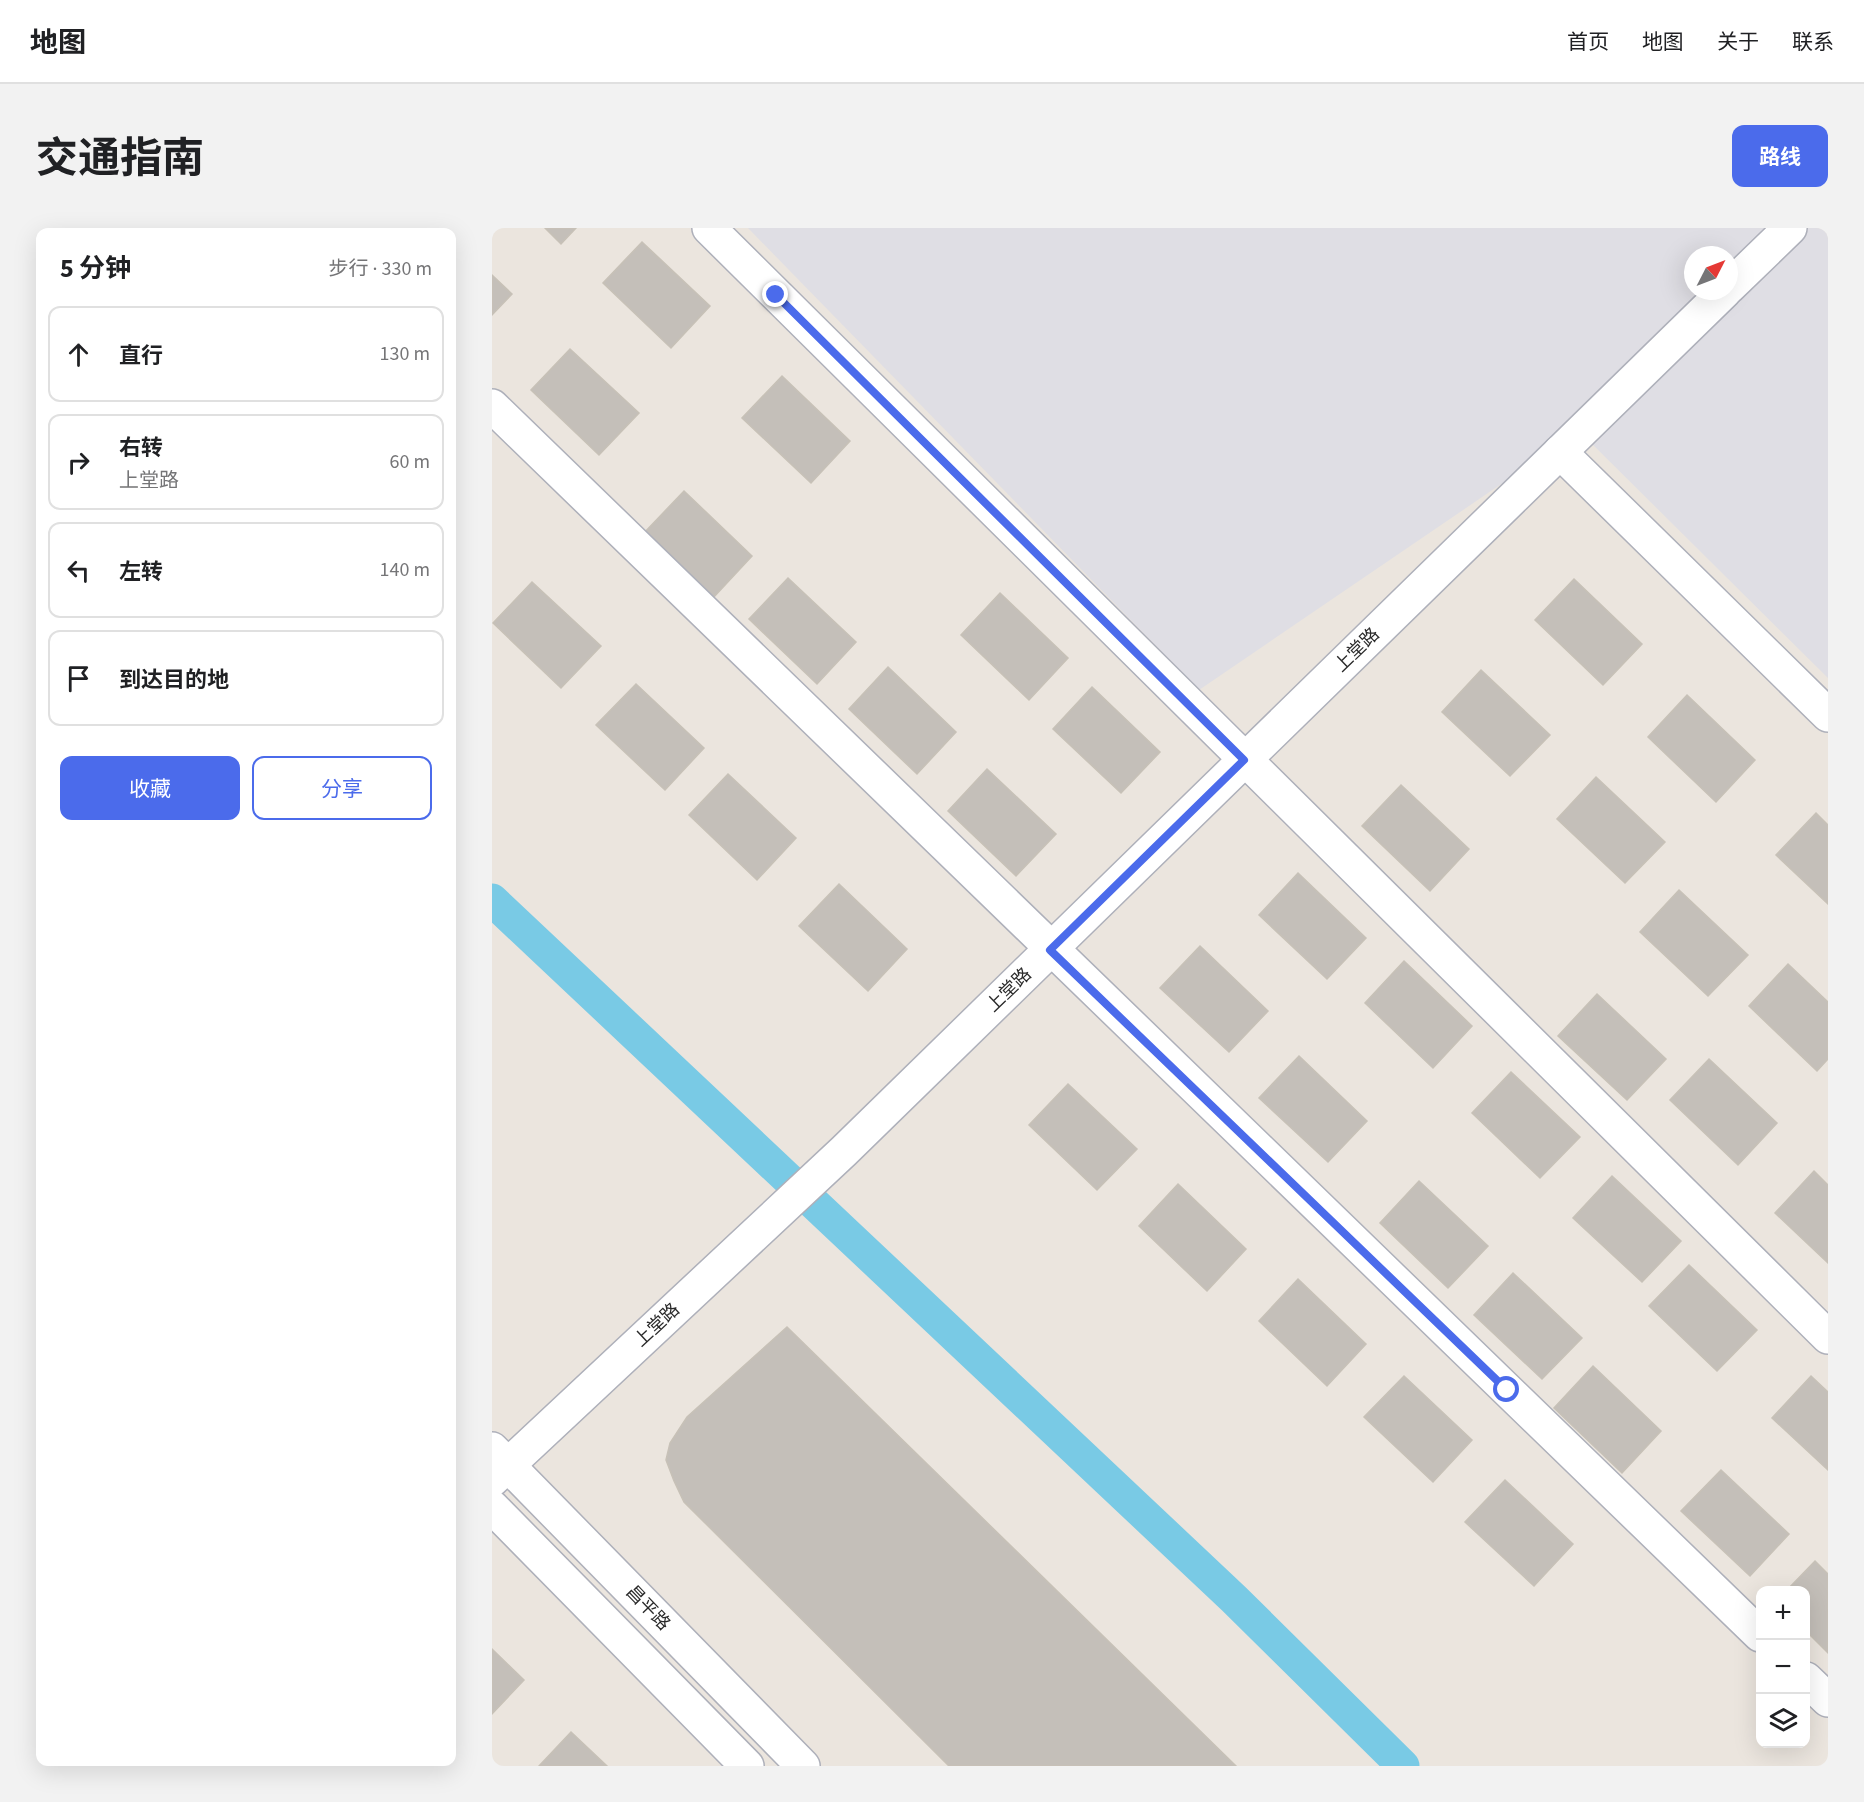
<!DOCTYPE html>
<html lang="zh">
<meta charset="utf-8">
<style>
body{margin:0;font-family:"Source Sans 3","Noto Sans SC",sans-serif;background:#f2f2f2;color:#202124}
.controls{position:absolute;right:18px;bottom:18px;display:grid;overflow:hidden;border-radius:12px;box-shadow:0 6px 24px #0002}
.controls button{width:54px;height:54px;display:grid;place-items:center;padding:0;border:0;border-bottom:2px solid #e0e0e0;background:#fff;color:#202124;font:30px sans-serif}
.compass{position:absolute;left:1192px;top:18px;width:54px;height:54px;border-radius:50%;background:#fff;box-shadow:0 6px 24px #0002;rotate:48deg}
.stop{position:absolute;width:18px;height:18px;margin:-14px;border:4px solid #4b6beb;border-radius:50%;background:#fff}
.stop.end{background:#4b6beb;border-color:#fff;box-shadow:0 2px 6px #0008}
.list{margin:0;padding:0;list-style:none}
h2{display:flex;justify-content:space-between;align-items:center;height:78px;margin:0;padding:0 24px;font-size:26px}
h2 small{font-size:20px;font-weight:400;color:#757577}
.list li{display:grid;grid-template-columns:39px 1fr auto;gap:18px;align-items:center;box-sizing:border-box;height:96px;margin:0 12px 12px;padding:0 12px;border:2px solid #e0e0e0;border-radius:12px}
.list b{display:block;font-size:22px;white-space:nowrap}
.list p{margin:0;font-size:20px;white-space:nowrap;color:#757577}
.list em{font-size:20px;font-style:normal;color:#757577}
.actions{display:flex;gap:12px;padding:18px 24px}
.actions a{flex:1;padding:14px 0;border:2px solid #4b6beb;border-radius:12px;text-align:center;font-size:21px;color:#4b6beb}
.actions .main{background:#4b6beb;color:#fff}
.icon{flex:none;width:33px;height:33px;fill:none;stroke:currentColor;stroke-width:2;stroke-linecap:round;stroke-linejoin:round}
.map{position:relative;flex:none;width:1336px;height:1538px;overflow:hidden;border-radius:12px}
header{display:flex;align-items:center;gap:36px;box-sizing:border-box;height:84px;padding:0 30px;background:#fff;border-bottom:2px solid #e0e0e0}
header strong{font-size:28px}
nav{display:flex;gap:33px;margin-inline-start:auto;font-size:21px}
.intro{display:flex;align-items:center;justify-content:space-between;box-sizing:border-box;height:144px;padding:0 36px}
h1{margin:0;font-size:42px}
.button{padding:15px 27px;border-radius:12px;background:#4b6beb;color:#fff;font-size:21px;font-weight:700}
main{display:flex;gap:36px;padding:0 36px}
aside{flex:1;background:#fff;border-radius:12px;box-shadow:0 6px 24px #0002}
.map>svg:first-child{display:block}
.industrial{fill:#dfdee4;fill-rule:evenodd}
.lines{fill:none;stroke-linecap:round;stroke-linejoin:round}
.canal{stroke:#79cae5;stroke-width:33}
.building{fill:#c4bfb9;stroke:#c7c1b7;stroke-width:1.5}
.street-casing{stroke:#aeb0ba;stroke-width:36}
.secondary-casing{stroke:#aeb0ba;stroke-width:36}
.street{stroke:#fff;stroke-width:33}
.secondary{stroke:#fff;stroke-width:33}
.route{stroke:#4b6beb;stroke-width:8}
.labels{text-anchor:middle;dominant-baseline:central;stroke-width:4.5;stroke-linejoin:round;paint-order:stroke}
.street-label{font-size:18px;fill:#2a2a2a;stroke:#fff}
</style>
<header>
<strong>地图</strong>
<nav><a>首页</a><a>地图</a><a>关于</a><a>联系</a></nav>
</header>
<div class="intro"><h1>交通指南</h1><a class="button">路线</a></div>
<main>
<aside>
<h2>5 分钟<small>步行 · 330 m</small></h2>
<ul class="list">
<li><svg class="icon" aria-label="ahead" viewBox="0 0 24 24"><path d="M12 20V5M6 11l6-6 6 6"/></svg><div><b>直行</b></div><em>130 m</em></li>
<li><svg class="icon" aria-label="right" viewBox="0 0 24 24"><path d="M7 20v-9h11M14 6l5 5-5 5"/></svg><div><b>右转</b><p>上堂路</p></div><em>60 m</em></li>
<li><svg class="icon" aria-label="left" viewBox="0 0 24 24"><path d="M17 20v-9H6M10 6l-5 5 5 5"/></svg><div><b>左转</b></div><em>140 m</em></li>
<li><svg class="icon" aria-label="arrive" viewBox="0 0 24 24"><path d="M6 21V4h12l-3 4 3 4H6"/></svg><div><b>到达目的地</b></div></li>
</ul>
<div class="actions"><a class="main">收藏</a><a>分享</a></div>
</aside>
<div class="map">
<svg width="1336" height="1538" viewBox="0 0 1336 1538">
<rect width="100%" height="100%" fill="#ebe5de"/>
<path class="industrial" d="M256,0h1080v450l-249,-247 -380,259zM1201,27h36v36h-36z"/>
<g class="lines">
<path class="canal" d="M0,672l742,699 169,167"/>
</g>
<g class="building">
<path d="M53,0h31l-15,16z"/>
<path d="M150,14l68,64 -39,42 -68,-65z"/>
<path d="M0,47l20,19 -20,21z"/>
<path d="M78,121l69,64 -40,42 -68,-65z"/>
<path d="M290,148l68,65 -39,42 -69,-65z"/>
<path d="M192,263l68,65 -39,42 -69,-65z"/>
<path d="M296,350l68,64 -39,42 -68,-65z"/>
<path d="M1082,351l68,65 -39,41 -68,-65z"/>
<path d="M40,354l69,64 -40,42 -68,-65z"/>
<path d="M508,365l68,65 -39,42 -68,-65z"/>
<path d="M396,439l68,65 -39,42 -68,-65z"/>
<path d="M989,442l69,65 -40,41 -68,-64z"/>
<path d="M144,456l68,64 -39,42 -69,-65z"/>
<path d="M600,459l68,65 -39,41 -68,-64z"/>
<path d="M1195,467l68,65 -39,42 -68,-65z"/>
<path d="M495,541l69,65 -40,42 -68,-65z"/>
<path d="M236,546l68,64 -39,42 -68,-65z"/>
<path d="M1104,549l69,65 -40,41 -68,-64z"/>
<path d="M909,557l68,64 -39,42 -68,-65z"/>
<path d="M1324,585l12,12v79l-52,-49z"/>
<path d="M806,645l68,65 -39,41 -68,-64z"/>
<path d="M347,656l68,65 -39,42 -69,-65z"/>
<path d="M1187,662l69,65 -40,41 -68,-64z"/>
<path d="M708,718l68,65 -39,41 -69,-64z"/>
<path d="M912,733l68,65 -39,42 -68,-65z"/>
<path d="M1296,736l40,38v57l-11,12 -68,-65z"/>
<path d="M1105,766l69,65 -39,41 -69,-64z"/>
<path d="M807,828l68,65 -39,41 -69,-64z"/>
<path d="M1217,831l68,64 -39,42 -68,-65z"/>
<path d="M1019,844l69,65 -40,41 -68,-65z"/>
<path d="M576,856l69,65 -40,41 -68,-65z"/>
<path d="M1322,943l14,14v78l-53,-50z"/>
<path d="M1120,948l69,65 -39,41 -69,-64z"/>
<path d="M927,953l69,65 -40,42 -68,-65z"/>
<path d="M686,956l68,65 -39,42 -68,-65z"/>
<path d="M1197,1037l68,65 -40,41 -68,-65z"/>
<path d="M1021,1045l69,65 -40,41 -68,-64z"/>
<path d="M806,1051l68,65 -39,42 -68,-65z"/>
<path d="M295,1099l449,439h-287l-265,-264 -10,-21 -8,-21 4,-17 17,-26z"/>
<path d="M1101,1138l68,65 -39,42 -68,-65z"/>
<path d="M912,1148l68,64 -39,42 -69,-65z"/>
<path d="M1319,1148l17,16v78l-56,-52z"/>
<path d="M1229,1242l68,64 -39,42 -69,-65z"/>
<path d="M1013,1252l68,64 -39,42 -69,-64z"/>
<path d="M1323,1333l13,13v79l-22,-22v-41h-19z"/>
<path d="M0,1421l32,31 -32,34z"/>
<path d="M79,1504l36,34h-68z"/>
</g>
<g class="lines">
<defs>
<g id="street">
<path d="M217,0l1119,1109"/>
<path d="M1237,59l61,-59"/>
<path d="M0,178l1268,1229"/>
<path d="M1068,224l268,263"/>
<path d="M0,1252l352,-329 881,-860"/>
<path d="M1314,1451l22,21"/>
</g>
<g id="secondary">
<path d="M0,1221l311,317"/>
<path d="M0,1279l255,259"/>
</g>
</defs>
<use href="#street" class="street-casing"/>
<use href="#secondary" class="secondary-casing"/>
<use href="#street" class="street"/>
<use href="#secondary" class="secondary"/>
</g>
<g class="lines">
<path class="route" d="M284,67l468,465 -194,190 457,440"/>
</g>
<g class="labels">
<g class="street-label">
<text transform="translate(865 422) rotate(-44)">上堂路</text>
<text transform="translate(517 762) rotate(-44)">上堂路</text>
<text transform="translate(165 1097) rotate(-43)">上堂路</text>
<text transform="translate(156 1380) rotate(46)">昌平路</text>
</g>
</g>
</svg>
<div class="controls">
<button>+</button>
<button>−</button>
<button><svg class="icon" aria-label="layers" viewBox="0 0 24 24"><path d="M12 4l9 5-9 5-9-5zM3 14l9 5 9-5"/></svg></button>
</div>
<svg class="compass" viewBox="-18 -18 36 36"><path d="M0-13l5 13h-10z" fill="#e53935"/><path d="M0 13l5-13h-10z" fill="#757577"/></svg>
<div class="stop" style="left:1015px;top:1162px"></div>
<div class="stop end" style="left:284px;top:67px"></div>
</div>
</main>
